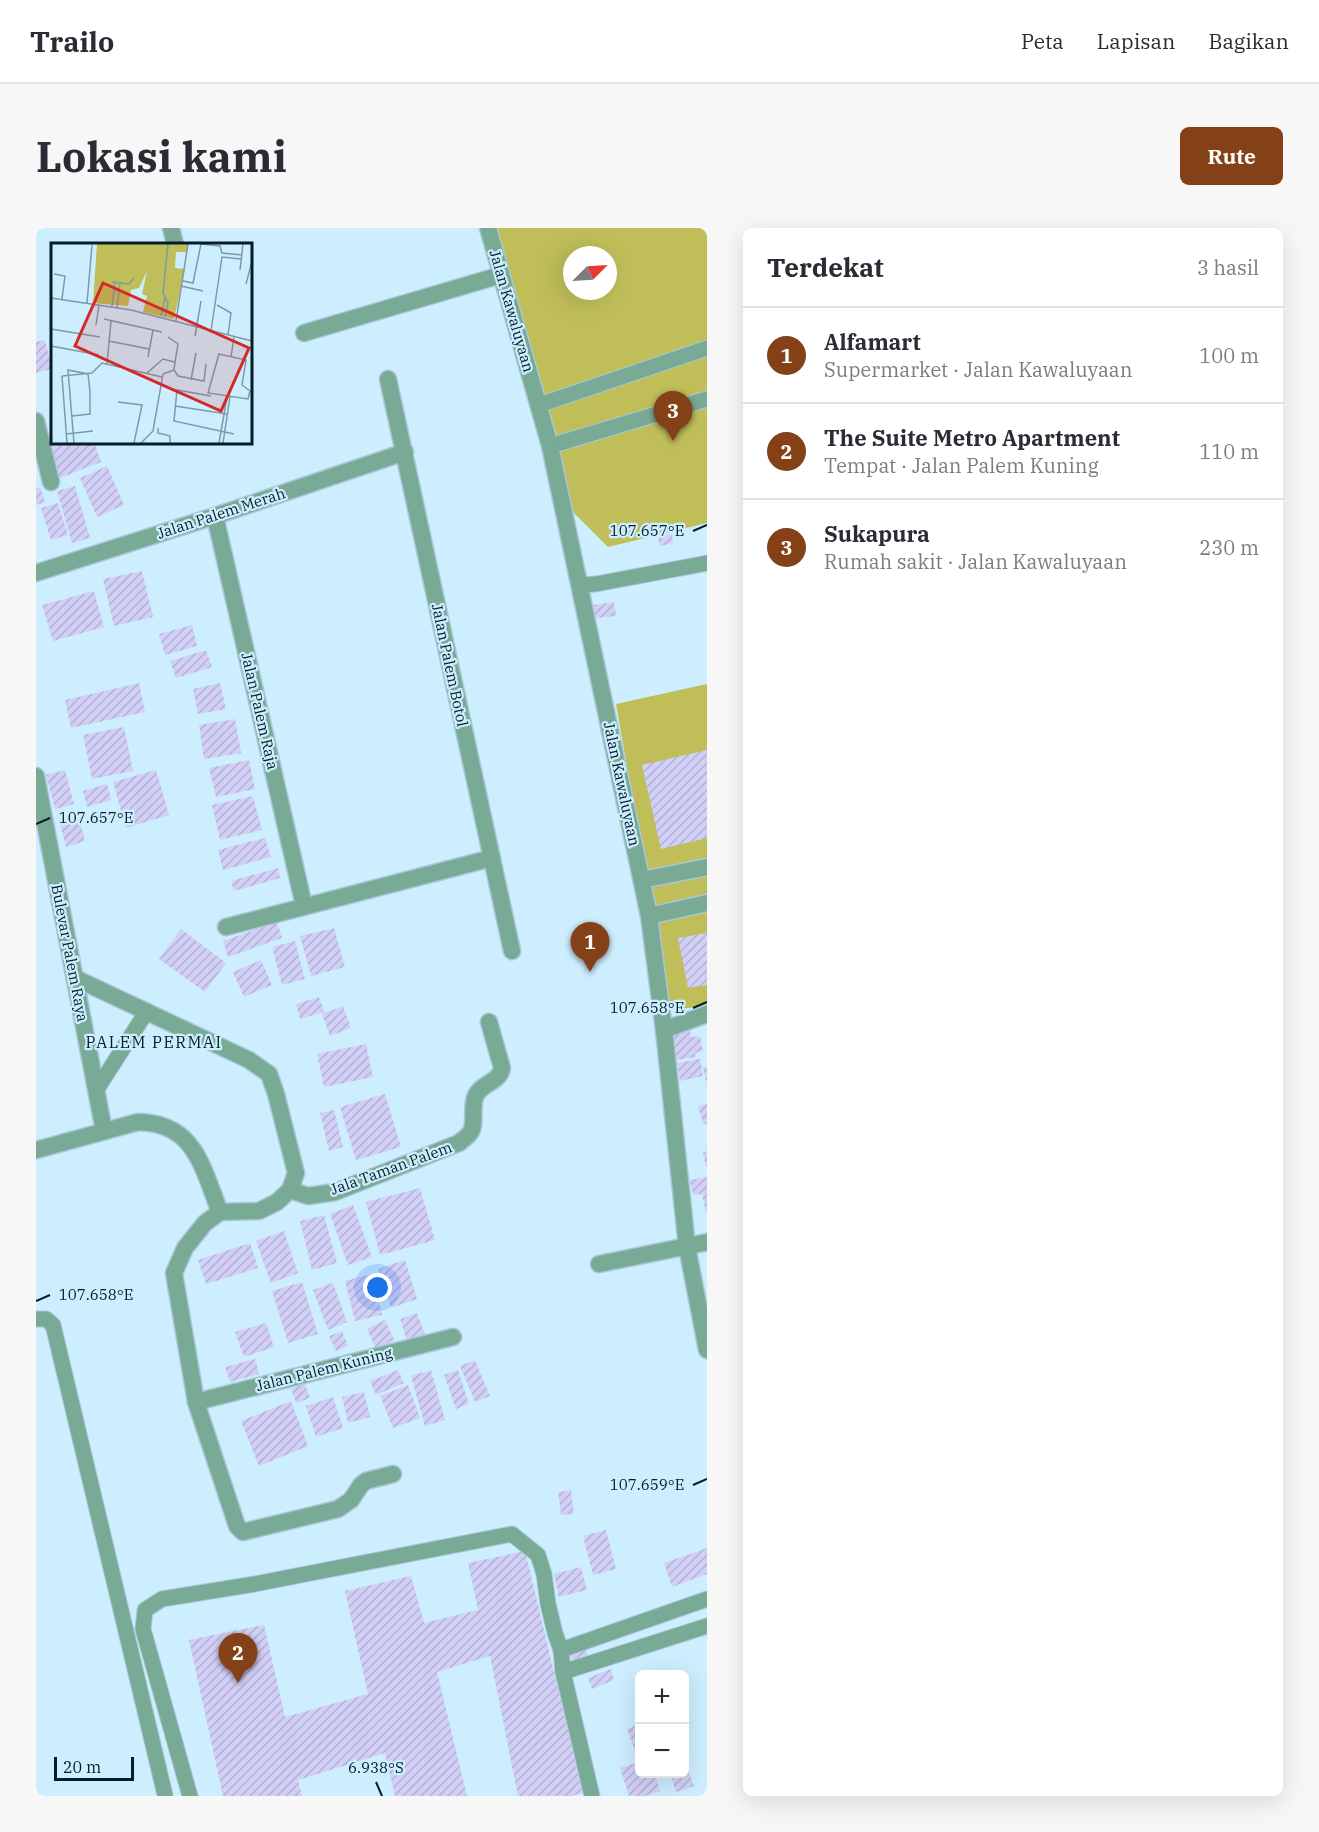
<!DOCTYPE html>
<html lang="id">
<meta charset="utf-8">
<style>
body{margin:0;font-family:"IBM Plex Serif",serif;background:#f7f7f7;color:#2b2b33}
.controls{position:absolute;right:18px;bottom:18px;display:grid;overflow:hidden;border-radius:9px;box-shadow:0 6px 24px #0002}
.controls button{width:54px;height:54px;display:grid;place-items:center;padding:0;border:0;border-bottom:2px solid #e1e1e2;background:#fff;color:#2b2b33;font:30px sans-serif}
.compass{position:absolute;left:527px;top:18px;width:54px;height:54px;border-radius:50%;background:#fff;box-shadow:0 6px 24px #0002;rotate:66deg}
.scale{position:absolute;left:18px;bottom:15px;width:80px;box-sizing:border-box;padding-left:6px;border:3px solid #061c26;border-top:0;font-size:16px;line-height:21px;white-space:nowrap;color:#061c26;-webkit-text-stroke:4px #cdeefe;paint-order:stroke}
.you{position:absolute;left:342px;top:1060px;width:21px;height:21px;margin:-15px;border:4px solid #fff;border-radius:50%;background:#1a73e8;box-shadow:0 0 0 9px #1a73e833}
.badge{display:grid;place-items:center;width:39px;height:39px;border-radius:50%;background:#844016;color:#fff;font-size:20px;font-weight:700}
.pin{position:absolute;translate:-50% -50px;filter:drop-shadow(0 2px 3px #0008)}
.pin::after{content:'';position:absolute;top:32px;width:21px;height:18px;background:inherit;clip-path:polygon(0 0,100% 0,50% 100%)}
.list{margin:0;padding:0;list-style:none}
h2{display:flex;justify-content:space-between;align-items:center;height:78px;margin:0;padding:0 24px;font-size:26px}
h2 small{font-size:20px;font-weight:400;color:#7c7c81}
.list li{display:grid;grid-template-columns:39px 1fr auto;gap:18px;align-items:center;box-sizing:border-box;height:96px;padding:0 24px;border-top:2px solid #e1e1e2}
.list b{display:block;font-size:22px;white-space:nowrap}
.list p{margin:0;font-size:20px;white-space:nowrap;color:#7c7c81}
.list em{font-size:20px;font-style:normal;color:#7c7c81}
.map{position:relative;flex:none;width:671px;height:1568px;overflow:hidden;border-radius:9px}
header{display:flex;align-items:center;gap:36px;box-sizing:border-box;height:84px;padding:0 30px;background:#fff;border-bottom:2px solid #e1e1e2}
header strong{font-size:28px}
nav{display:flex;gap:33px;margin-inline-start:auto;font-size:21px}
.intro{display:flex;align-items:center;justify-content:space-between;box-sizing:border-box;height:144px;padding:0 36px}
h1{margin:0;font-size:42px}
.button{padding:15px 27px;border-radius:9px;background:#844016;color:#fff;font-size:21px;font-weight:700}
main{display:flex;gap:36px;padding:0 36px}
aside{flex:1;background:#fff;border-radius:9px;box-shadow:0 6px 24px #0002}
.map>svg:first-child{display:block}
.green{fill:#bfbe59;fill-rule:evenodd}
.building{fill:url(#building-hatch)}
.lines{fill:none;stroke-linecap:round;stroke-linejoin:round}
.service-casing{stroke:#a9c8d7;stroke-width:17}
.minor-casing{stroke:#a9c8d7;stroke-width:19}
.service{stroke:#78aa96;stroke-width:15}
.minor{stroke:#78aa96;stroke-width:16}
.ticks{fill:none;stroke:#061c26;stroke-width:2}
.labels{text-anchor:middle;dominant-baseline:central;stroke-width:4.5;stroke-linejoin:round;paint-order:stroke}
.street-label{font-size:15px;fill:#061c26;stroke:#cdeefe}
.neighbourhood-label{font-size:16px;letter-spacing:1.5px;fill:#061c26;stroke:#cdeefe}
.inset-road{fill:none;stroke:#7d9aa8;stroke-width:1.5}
.view{fill:#d62828;fill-opacity:0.15;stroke:#d62828;stroke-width:3}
.inset-edge{fill:none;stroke:#061c26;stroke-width:3}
.ticks-label{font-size:15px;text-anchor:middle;fill:#061c26;stroke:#cdeefe;stroke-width:4.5;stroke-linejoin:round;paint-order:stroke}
</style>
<header>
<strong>Trailo</strong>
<nav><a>Peta</a><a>Lapisan</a><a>Bagikan</a></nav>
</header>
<div class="intro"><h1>Lokasi kami</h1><a class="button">Rute</a></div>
<main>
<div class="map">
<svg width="671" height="1568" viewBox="0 0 671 1568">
<defs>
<pattern id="building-hatch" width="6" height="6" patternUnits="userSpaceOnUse" patternTransform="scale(1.5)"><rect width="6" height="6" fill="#d2cff6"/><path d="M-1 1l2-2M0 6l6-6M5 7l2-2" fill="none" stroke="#b3b1d3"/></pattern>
</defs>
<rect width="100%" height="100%" fill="#cdeefe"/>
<g class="green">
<path d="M460,0h211v295l-99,24 -37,-37zM536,27h36v36h-36z"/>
<path d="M671,456v322l-37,4 -54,-306z"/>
</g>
<g class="building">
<path d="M9,112l7,29 -16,4v-31z"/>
<path d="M16,206v8h42l7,20 -41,16 -15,-41z"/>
<path d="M71,238l17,39 -27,12 -17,-39z"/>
<path d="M39,258l15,52 -18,5 -15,-52z"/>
<path d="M4,259l5,15 -9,3v-16z"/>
<path d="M22,275l10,32 -17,5 -10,-32z"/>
<path d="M636,306l1,9 -13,3 -2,-9z"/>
<path d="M106,343l11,46 -39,9 -11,-47z"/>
<path d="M58,363l10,36 -51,14 -11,-36z"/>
<path d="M578,374l2,14 -21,2 -2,-13z"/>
<path d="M156,397l5,21 -32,9 -6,-21z"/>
<path d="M170,422l6,17 -36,11 -6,-17z"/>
<path d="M103,455l6,29 -74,16 -6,-28z"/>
<path d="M184,455l6,26 -28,5 -5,-25z"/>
<path d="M199,491l6,34 -37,6 -5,-34z"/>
<path d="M88,499l9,44 -41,8 -9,-44z"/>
<path d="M671,522v88l-46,11 -19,-84z"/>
<path d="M213,532l6,29 -39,8 -7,-29z"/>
<path d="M29,542l9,34 -19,5 -9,-34z"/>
<path d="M120,542l13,45 -43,13 -13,-46z"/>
<path d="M71,556l4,16 -24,7 -4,-16z"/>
<path d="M217,568l9,34 -42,10 -8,-35z"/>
<path d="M43,590l6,23 -19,6 -6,-23z"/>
<path d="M229,610l6,19 -48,13 -5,-20z"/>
<path d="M242,640l2,10 -46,13 -3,-10z"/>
<path d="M241,694l5,16 -54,19 -5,-16z"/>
<path d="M298,700l11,39 -34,9 -11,-40z"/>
<path d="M145,701l45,34 -21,29 -46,-33z"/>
<path d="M671,705v52l-19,3 -10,-50z"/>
<path d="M259,713l10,38 -23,6 -10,-38z"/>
<path d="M225,732l11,25 -28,12 -11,-25z"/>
<path d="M283,769l5,15 -24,7 -4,-15z"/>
<path d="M307,778l8,22 -21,8 -8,-22z"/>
<path d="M653,800l2,9 9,-1 3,15 -8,2 1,4 -19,3 -5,-29z"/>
<path d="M330,816l7,33 -49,10 -7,-33z"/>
<path d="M664,831l3,17 -23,5 -3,-18z"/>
<path d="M667,839h4v14h-1z"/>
<path d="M349,866l16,53 -45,13 -16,-53z"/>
<path d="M671,876v20h-4l-5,-18z"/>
<path d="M298,882l9,37 -14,4 -9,-38z"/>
<path d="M671,923v16h-1l-3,-14z"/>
<path d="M671,949v36h-1l-4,-19 -9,1 -3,-15z"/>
<path d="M384,960l15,52 -55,15 -14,-53z"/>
<path d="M317,977l19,52 -24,8 -18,-51z"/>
<path d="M288,987l13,48 -25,7 -12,-49z"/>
<path d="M248,1003l14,42 -27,10 -15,-42z"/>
<path d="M214,1015l8,25 -52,16 -8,-24z"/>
<path d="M369,1032l12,39 -26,9 -13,-39z"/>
<path d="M336,1046l10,41 -27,6 -10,-40z"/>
<path d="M266,1054l16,52 -30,9 -16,-52z"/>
<path d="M297,1055l14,39 -19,8 -15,-40z"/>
<path d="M381,1085l10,27 -18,6 -9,-27z"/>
<path d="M349,1092l9,20 -18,9 -9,-20z"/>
<path d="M230,1095l8,24 -30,10 -9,-25z"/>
<path d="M306,1103l6,15 -12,5 -7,-15z"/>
<path d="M219,1131l4,15 -29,8 -5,-15z"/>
<path d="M439,1132l15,36 -15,6 -15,-36z"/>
<path d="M362,1142l6,13 -28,12 -6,-14z"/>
<path d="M395,1142l14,50 -20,6 -14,-50z"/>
<path d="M422,1142l11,34 -13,5 -12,-34z"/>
<path d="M269,1156l5,14 -14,5 -5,-14z"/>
<path d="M372,1157l12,33 -27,10 -13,-32z"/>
<path d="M328,1164l6,25 -22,6 -6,-26z"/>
<path d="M297,1169l10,31 -27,9 -10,-31z"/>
<path d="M255,1173l17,45 -49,20 -18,-45z"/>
<path d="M535,1262l3,24 -13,1 -3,-23z"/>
<path d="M570,1302l10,39 -23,6 -10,-39z"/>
<path d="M671,1320v26l-35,13 -8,-24z"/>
<path d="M489,1323l58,242 -12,3h-53l-28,-140 -53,16 30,124h-72l-10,-43 -87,27 4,16h-79l-34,-156 75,-15 21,92 83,-23 -23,-103 66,-15 13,47 54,-13 -10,-47z"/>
<path d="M545,1339l6,23 -28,7 -5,-23z"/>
<path d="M547,1409l6,23 -16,4 -6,-23z"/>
<path d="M575,1441l3,11 -22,9 -4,-11z"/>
<path d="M604,1496v29l-4,1 -9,-25z"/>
<path d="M649,1532l9,26 -18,6 -6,-18h14z"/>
<path d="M604,1534v12h15l5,17 -15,5h-16l-9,-28z"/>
</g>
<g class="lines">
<defs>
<g id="service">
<path d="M503,177l168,-57"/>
<path d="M514,218l157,-47"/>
<path d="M544,357l16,-1 111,-21"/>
<path d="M61,861l50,-78"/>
<path d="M0,1091h10l7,6 112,470"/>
<path d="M525,1422l146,-51"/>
<path d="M527,1444l144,-46"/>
<path d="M154,1568l-47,-167 2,-19 17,-11 93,-15 257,-50 26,21 6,19 4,30 7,29 6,17 2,22 29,124"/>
</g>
<g id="minor">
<path d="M135,0l4,16"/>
<path d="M452,0l62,218 99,470 15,114 23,217 20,103"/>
<path d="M268,105l197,-58"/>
<path d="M352,151l124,572"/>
<path d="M0,193l15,61"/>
<path d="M179,288l89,390"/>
<path d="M0,345l179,-57 190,-64"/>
<path d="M0,548l68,355"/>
<path d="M606,652l65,-13"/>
<path d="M613,688l58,-13"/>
<path d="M190,699l266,-69"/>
<path d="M39,750l174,82 20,14 7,20 20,79 -6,17 -13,12 -18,9 -39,1"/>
<path d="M628,802l43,-16"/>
<path d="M0,922l102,-28c57,1 64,45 82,90"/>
<path d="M254,962l18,6 27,-4 124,-49c3,-3 8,-6 11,-10 7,-10 0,-26 6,-38 6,-12 24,-13 26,-27l-13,-46"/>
<path d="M184,984l-15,11 -20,25 -11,25 22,129 41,124 6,6 95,-23 13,-9 10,-15 5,-4 27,-7"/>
<path d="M563,1036l108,-22"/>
<path d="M160,1174l257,-65"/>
</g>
</defs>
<use href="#service" class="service-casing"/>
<use href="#minor" class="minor-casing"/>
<use href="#service" class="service"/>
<use href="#minor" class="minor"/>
</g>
<path class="ticks" d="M657,303l14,-6M0,596l14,-6M657,780l14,-6M0,1073l14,-6M657,1257l14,-6M340,1554l6,14"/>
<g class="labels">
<g class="street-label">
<text transform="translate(476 83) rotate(74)">Jalan Kawaluyaan</text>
<text transform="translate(185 285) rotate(-18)">Jalan Palem Merah</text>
<text transform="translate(414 437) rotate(78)">Jalan Palem Botol</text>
<text transform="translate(224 483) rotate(77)">Jalan Palem Raja</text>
<text transform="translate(586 556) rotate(78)">Jalan Kawaluyaan</text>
<text transform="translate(34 725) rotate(79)">Bulevar Palem Raya</text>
<text transform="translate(355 940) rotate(-20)">Jala Taman Palem</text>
<text transform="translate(288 1141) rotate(-14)">Jalan Palem Kuning</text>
</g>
<g class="neighbourhood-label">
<text x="118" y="814">PALEM PERMAI</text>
</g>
</g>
<g transform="translate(15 15)">
<rect width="201" height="201" fill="#cdeefe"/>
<path d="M46,1h90v8h-11l-1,16 10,1 -11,50 -31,-7 4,-16 -5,-2 5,-23 -8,17 -8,2 -3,16 -35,-3z" fill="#bfbe59"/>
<path class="inset-road" d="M189,27l3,-26M3,31l11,2 -3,23M132,38l10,2 8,-39 19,2 2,7 20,2M61,39l17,2 5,-6M195,41l6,-23M130,43l22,5M0,55l80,12 121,31M36,60l5,-58M166,62l14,8 -3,22M61,63l3,-24M66,64l3,-24M110,73l4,-18M114,74l3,-14 -5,-10 5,-49M53,76l58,13M125,78l12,-77M45,82l3,-20M0,86l49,8M160,88l11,-74 19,2M144,93l6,-35M117,94l10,7 -3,18M58,98l40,8M0,103l48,9M168,111l27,6 -4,25 8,6 -2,8 -40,-6zM97,114l5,-27M180,114l3,-20M56,121l4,-43M123,127l4,6 26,5 2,-17M96,130l16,-14 12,3 -1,8M11,133l30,-3 10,-10 60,14M11,133l5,67M140,137l5,-27M160,153l-34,-6 -3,31 60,13M67,159l24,3 -8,38M124,163l52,8M21,173l18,-2v-22l-2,-18 -20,-4 6,73M107,185v5l12,3v7M15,191l27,-3M90,200l12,-12 10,-57 11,-4M168,200l8,-46M172,200l7,-46"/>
<path class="view" d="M52,40l146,65 -28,63 -146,-65z"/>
<rect width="201" height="201" class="inset-edge"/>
</g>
<g class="ticks-label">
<text x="611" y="308">107.657°E</text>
<text x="60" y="595">107.657°E</text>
<text x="611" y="785">107.658°E</text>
<text x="60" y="1072">107.658°E</text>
<text x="611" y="1262">107.659°E</text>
<text x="340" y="1545">6.938°S</text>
</g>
</svg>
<div class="controls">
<button>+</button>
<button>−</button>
</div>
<svg class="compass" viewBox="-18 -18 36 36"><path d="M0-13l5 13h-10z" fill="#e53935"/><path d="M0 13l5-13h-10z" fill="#7c7c81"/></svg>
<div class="scale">20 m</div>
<div class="you"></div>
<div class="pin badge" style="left:554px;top:744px">1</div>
<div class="pin badge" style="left:202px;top:1455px">2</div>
<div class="pin badge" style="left:637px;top:213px">3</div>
</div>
<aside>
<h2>Terdekat<small>3 hasil</small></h2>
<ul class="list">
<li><span class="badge">1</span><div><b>Alfamart</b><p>Supermarket · Jalan Kawaluyaan</p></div><em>100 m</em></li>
<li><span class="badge">2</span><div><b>The Suite Metro Apartment</b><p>Tempat · Jalan Palem Kuning</p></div><em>110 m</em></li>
<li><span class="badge">3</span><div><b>Sukapura</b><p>Rumah sakit · Jalan Kawaluyaan</p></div><em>230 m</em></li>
</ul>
</aside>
</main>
